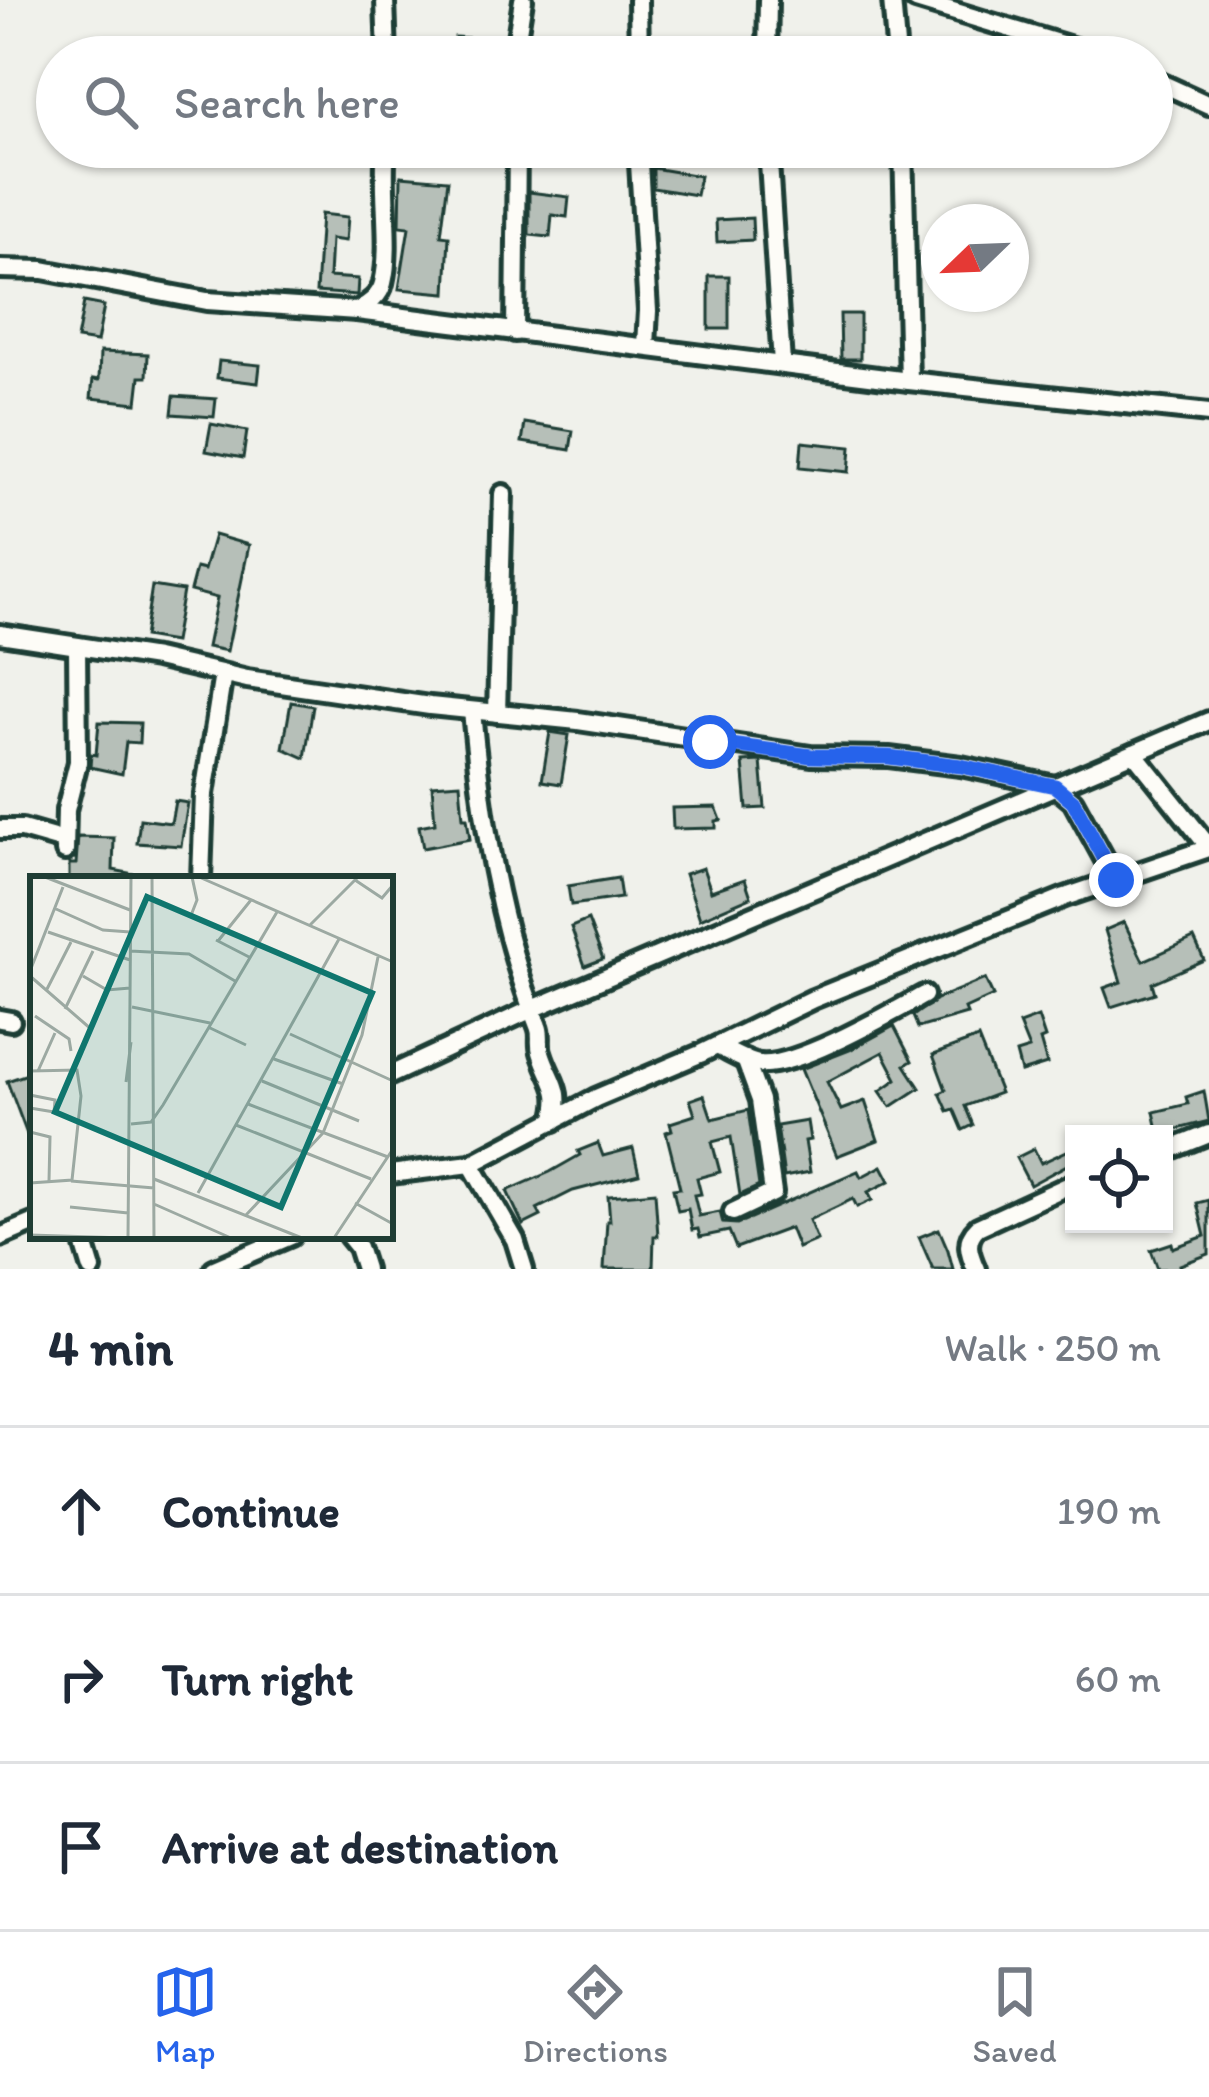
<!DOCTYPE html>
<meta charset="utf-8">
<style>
body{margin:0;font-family:Itim,sans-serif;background:#f2f2f3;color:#1f2937}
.controls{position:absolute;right:36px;bottom:36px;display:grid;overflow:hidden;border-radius:0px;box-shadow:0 3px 9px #0004}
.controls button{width:108px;height:108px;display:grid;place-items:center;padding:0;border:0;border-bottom:3px solid #e0e1e3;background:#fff;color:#1f2937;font:60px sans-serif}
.compass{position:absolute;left:921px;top:204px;width:108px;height:108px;border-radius:50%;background:#fff;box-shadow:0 3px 9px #0004;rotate:247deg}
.stop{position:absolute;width:36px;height:36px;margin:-27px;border:9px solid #2563eb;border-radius:50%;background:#fff}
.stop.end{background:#2563eb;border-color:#fff;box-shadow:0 3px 12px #0008}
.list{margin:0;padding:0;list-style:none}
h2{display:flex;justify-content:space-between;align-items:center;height:156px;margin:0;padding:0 48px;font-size:51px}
h2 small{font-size:39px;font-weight:400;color:#747a83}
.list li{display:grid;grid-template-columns:78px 1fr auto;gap:36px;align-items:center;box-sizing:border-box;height:168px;padding:0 48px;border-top:3px solid #e0e1e3}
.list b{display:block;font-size:45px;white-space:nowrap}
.list em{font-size:39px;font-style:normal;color:#747a83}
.icon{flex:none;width:66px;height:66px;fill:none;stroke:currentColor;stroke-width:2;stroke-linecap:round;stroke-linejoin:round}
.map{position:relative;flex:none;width:1209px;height:1269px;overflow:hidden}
.search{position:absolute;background:#fff;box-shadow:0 3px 9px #0004;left:36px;right:36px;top:36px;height:132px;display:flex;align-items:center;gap:30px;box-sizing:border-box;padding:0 42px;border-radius:66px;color:#747a83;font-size:45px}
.sheet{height:660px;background:#fff}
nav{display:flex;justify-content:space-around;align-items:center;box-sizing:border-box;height:168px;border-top:3px solid #e0e1e3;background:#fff;font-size:33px;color:#747a83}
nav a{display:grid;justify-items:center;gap:6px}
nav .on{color:#2563eb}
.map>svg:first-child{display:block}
.building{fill:#b6bfb8;stroke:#1f3d34;stroke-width:3}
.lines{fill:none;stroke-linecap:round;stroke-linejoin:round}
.minor-casing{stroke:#1f3d34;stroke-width:26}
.minor{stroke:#fdfcf7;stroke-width:16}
.route{stroke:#2563eb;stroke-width:15}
.inset-road{fill:none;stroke:#9ca9a2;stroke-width:3}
.view{fill:#0f766e;fill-opacity:0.15;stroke:#0f766e;stroke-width:6}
.inset-edge{fill:none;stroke:#1f3d34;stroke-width:6}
</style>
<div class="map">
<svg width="1209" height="1269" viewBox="0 0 1209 1269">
<rect width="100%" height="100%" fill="#f0f1eb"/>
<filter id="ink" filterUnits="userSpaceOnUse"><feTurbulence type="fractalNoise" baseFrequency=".00833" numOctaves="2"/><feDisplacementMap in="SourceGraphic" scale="24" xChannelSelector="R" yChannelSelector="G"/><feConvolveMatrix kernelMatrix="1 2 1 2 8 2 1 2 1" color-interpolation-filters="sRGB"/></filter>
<g filter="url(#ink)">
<g class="building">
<path d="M455,37l44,3 -1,17 -44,-2z"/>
<path d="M653,168l47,8 -4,19 -43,-7z"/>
<path d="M401,176l47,4 -7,55 8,1 -3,57 -47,-4 10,-62 -9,-1z"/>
<path d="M529,192l40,5 -2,20 -15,-2 -2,22 -21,-2z"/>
<path d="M321,214l27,3 -2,24 -15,-2 -2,38 29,2 -1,16 -41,-3z"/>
<path d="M752,218l1,22 -36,2 -1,-22z"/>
<rect x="709" y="276" width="20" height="53"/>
<path d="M84,302l20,4 -7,36 -20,-3z"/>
<path d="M840,314h20v45h-19z"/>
<path d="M100,352l48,2 -1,23h-7l-3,26 -46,-5 2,-19 6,1z"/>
<path d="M219,361l41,4 -2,18 -41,-5z"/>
<path d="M174,396l42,3 -2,18 -42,-3z"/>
<path d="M525,423l48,8 -3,19 -48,-8z"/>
<path d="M211,424l36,7 -4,27 -37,-7z"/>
<path d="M802,442l49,5 -2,25 -49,-5z"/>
<path d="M214,535l35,10 -22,106 -20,-4 10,-49 -27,-7 6,-23 8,2z"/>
<path d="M152,586l31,5 -9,51 -30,-5z"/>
<path d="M291,702l22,4 -8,52 -22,-10z"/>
<path d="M99,722l41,1 -1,20 -13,-1 -4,32 -32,-7 1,-13 5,1z"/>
<path d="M550,732l19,3 -8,49 -19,-3z"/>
<path d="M761,761l4,47 -18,1 -4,-47z"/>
<path d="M460,783l3,35h4l3,21 -47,9 -4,-22 16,-3 -3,-38z"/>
<path d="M175,801l13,2 -7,43 -44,-3 3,-24 31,4z"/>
<path d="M716,807l5,13 -5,1v7l-43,1 -1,-21z"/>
<path d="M78,837l36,1 -1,32 21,4v5h-65v-15h7z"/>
<path d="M703,868l8,23 34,-12 6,18 -51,22 -15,-45z"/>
<path d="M618,878l3,20 -50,7 -3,-19z"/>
<path d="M588,920l15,39 -18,7 -14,-39z"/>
<path d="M1124,922l19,39 51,-23 10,22 -52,23 3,10 -44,14 -7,-19 17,-6 -16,-52z"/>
<path d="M985,979l8,17 -28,13 2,5 -49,14 -5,-12 23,-17z"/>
<path d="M1038,1017l7,21 -5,2 7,24 -26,8 -5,-19 13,-4 -10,-25z"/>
<path d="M894,1026l18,35 -7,4 15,23 -29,19 -11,-16 17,-12 -14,-27 -56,30 14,28 24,-9 13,39 -41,16 -36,-87 49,-19z"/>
<path d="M978,1038l22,55 -35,13 8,19 -10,5 -9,-21 -6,2 -8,-18 6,-3 -13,-35z"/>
<path d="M33,1072v73h-2l-24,-64z"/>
<path d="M1204,1091l5,30 -50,13 -5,-22 34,-8 -2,-7z"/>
<path d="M704,1095l8,24 36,-9 11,76 -19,9 -9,-58 -19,5 8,30 -23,6 4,16 -7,1 5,21 21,-4 3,11 14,1 121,-53 3,6 21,-11 8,15 -22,11 4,8 -15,7 -4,-8 -44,21 8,20 -19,8 -8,-20 -54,20 -7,-17 -29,6 -2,-8 -6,1 -4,-21 -10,2 -5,-22 7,-1 -14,-56 6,-2 -2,-7 25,-8 -5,-15z"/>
<path d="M807,1121l3,19 -5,1 5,31 -26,5 -7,-51z"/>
<path d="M598,1143l5,13 30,-8 6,26 -66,17 -36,18 4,7 -18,9 -16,-34 43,-19 30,-17 -2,-4z"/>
<path d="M1034,1149l7,14 28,-13 5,11 -44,24 -14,-27z"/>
<path d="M655,1192l3,44h-4l-1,33h-49l3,-48h3l-2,-25z"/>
<path d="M1209,1200v54l-29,11 1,4h-23l-7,-19 21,-7 1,5 32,-12 -8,-33z"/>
<path d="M939,1229l9,21 5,19h-20l-14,-32z"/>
</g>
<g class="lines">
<defs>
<g id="minor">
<path d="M385,0l2,57"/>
<path d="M638,0l1,57"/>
<path d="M892,0l5,57"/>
<path d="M916,0l188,57"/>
<path d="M514,57l9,-57"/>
<path d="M767,57l1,-57"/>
<path d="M1152,79l57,26"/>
<path d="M638,147l10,164 -2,34"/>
<path d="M768,147l14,217"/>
<path d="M903,147l6,234"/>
<path d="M0,269l43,1 164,31 150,10 552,70 300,32"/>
<path d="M357,311c11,-7 23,-14 26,-28 9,-36 -2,-94 3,-136"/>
<path d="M515,332l2,-185"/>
<path d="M0,634l156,24 91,21 183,27 148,15 233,35 78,1 72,9 94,20 18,15 43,79"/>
<path d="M472,711c10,108 26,213 66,315 4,9 0,17 3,26 9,30 23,35 13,69"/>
<path d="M497,713l6,-219"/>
<path d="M1134,753l75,94"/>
<path d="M0,829h22l42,12"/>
<path d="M65,851l1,-41 12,-48 -1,-116"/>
<path d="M201,879l3,-85 19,-120"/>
<path d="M0,1019l11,2"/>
<path d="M717,1046c13,6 30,17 43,18 36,4 131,-51 164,-69"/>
<path d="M390,1075l140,-65 679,-289"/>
<path d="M1164,1152l45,-18"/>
<path d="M471,1164l44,76 9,29"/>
<path d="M390,1174l81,-10 125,-66 104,-44 113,-55 252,-102 144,-49"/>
<path d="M733,1212l40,-19 -13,-93 -15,-41"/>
<path d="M82,1236l10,33"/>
<path d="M349,1236l9,11 7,22"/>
<path d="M0,1237l33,-14"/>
<path d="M214,1269l77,-33"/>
<path d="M976,1269c-7,-16 -12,-29 2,-42l96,-44"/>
</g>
</defs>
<use href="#minor" class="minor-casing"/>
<use href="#minor" class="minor"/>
</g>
</g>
<g class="lines" filter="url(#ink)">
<path class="route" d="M710,742l101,14 78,1 72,9 94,20 18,15 43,79"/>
</g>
<g transform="translate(30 876)">
<rect width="363" height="363" fill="#f0f1eb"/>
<path class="inset-road" d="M15,1l85,33M122,1l2,361M169,1l194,85M325,4l27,18 11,-13M26,33l47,21 27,2M160,42l7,-18 -5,-23M279,50l49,-49M18,56l82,28M186,64l35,18M188,65l33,-41M100,75l59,3 46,27M0,95l33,-84M0,100l61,53M53,100l24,14 23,-2M16,115l25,-49M102,131l78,16M35,133l28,-58M5,140l34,23 2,12M178,151l38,18M260,158l103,47M244,183l69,25M0,195l47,-1 4,26 -9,84 -42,3M8,195l17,-38M232,205l97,40M96,206l5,-40M0,219l25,5 -1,12 -24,-4M218,228l140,53M101,248l20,-2 12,-17 114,-193M206,249l135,54M0,256l20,5 -1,44M124,303l148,59M41,305l83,7M168,317l141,-254M325,327l38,21M124,328l77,34M40,331l58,6M216,339l77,-82 39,-98 16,-78M0,359l95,3M98,362l3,-361M304,362l59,-89"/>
<path class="view" d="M117,21l225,96 -91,214 -226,-95z"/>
<rect width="363" height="363" class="inset-edge"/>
</g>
</svg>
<div class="controls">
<button><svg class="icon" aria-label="locate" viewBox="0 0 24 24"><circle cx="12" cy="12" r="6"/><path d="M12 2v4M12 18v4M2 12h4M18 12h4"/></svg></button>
</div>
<svg class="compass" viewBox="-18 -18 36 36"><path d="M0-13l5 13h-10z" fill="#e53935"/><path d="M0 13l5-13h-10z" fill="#747a83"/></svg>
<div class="stop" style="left:710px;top:742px"></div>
<div class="stop end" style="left:1116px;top:880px"></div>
<div class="search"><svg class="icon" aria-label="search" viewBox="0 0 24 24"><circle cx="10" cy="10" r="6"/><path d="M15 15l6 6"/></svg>Search here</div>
</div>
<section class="sheet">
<h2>4 min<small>Walk · 250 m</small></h2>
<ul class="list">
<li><svg class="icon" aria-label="ahead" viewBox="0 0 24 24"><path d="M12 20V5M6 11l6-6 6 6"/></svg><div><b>Continue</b></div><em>190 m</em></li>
<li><svg class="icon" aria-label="right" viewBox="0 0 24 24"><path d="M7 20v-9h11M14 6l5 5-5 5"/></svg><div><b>Turn right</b></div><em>60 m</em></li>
<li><svg class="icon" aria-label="arrive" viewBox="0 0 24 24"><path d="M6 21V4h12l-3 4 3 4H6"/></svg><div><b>Arrive at destination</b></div></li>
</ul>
</section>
<nav>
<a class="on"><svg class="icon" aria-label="map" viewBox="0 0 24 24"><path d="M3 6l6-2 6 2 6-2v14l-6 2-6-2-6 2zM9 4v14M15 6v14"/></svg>Map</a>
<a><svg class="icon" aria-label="directions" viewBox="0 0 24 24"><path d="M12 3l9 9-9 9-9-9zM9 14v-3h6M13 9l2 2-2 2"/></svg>Directions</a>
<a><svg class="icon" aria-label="saved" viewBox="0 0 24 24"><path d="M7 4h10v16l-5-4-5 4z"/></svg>Saved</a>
</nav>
